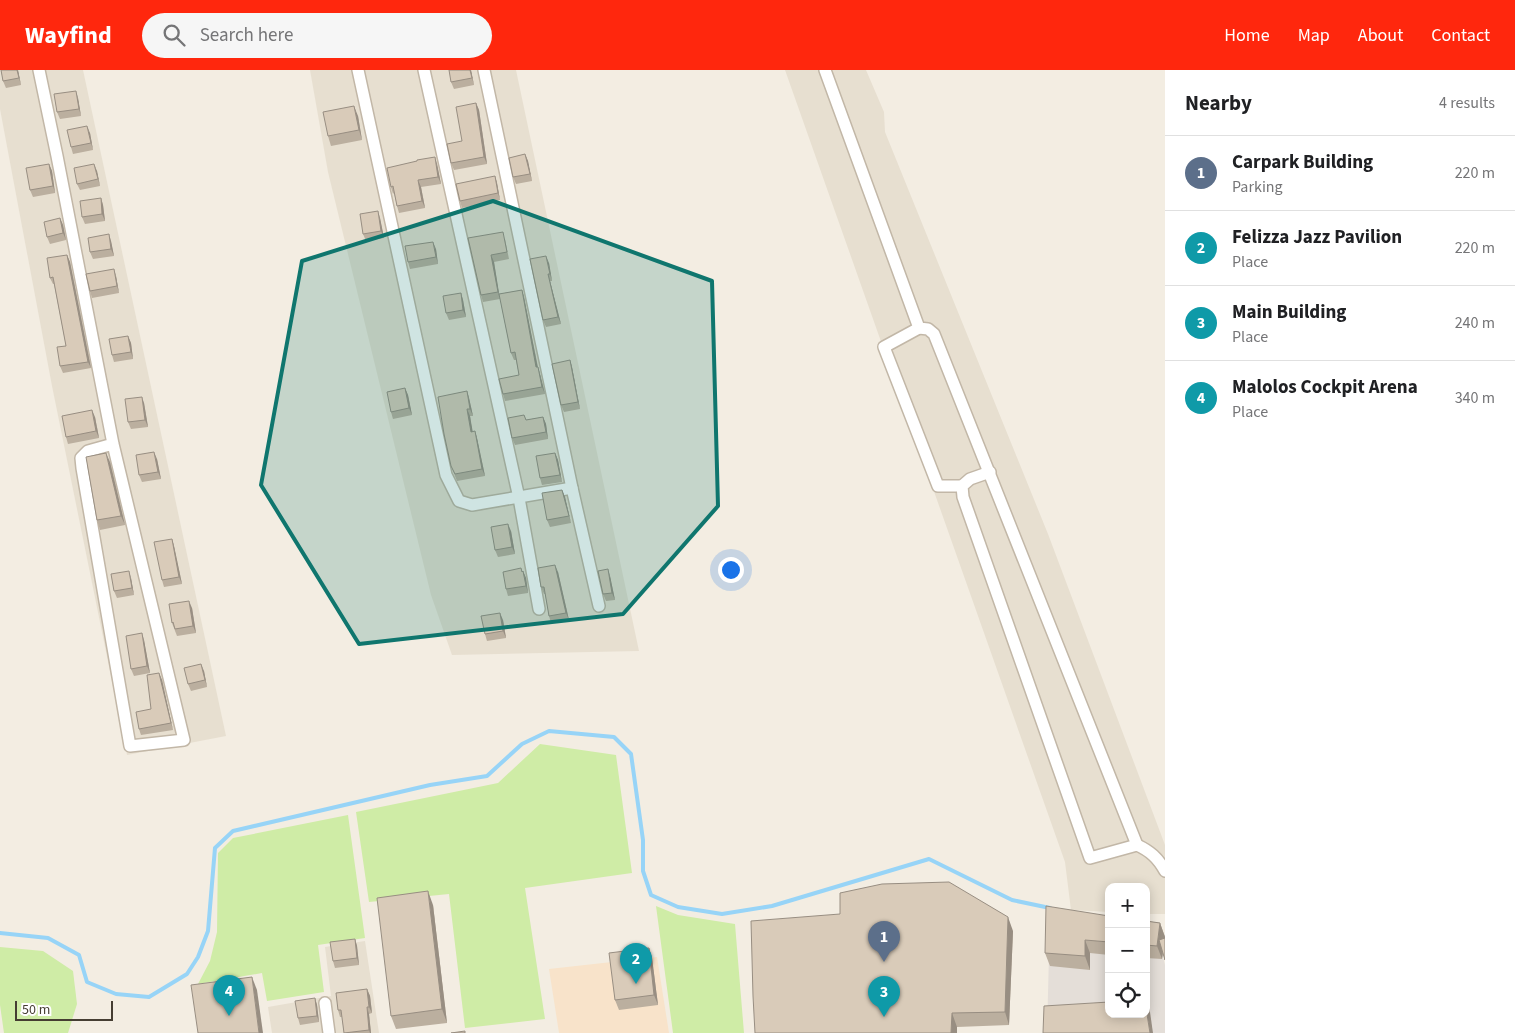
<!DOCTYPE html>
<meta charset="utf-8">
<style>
body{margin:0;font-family:"Source Sans 3",sans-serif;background:#f6f6f6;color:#202124}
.controls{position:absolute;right:15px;bottom:15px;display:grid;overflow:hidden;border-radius:10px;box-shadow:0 2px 12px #0003}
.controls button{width:45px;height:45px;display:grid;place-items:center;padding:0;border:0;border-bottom:1px solid #e0e0e0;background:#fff;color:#202124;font:25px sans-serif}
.scale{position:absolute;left:15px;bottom:12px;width:98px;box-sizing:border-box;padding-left:5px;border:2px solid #453d32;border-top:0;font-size:14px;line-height:18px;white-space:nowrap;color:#453d32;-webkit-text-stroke:4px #fff;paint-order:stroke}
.you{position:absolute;left:730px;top:499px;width:18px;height:18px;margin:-12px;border:4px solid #fff;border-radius:50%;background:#1a73e8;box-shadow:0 0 0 8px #1a73e833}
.badge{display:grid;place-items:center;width:32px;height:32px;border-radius:50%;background:#ff270d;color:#fff;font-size:16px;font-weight:700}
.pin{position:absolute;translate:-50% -41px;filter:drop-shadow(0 1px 2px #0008)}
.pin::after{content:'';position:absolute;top:26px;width:18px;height:15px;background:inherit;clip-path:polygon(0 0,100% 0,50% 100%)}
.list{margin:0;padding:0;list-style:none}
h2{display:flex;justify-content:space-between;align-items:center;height:65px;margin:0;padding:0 20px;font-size:21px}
h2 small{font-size:16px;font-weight:400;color:#757577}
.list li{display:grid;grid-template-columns:32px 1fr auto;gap:15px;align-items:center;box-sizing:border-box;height:75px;padding:0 20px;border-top:1px solid #e0e0e0}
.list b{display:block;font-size:19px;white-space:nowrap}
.list p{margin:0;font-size:16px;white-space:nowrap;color:#757577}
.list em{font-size:16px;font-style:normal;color:#757577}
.icon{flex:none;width:28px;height:28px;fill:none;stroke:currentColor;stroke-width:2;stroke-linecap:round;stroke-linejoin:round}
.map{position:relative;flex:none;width:1165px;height:963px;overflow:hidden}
header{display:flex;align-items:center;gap:30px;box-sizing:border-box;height:70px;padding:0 25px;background:#ff270d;color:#fff}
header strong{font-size:24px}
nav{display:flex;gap:28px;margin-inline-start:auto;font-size:18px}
.search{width:350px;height:45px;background:#f6f6f6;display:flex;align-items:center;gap:12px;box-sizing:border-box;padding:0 18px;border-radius:28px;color:#757577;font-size:19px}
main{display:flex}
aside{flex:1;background:#fff}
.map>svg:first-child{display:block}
.residential{fill:#e7dfd0}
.commercial{fill:#f8e3ca}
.industrial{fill:#e4ded8}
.green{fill:#cfeca6}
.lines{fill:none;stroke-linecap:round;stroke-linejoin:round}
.stream{stroke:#97d4f7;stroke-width:4}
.street-casing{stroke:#c2b7a7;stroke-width:14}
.street{stroke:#fff;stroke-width:11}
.wall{fill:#bbaf9f}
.shaded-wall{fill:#988e82}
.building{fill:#d9cbb9;stroke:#988e82}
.marked{fill:#0f766e;fill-opacity:0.2;stroke:#0f766e;stroke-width:4;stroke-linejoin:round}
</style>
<header>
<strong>Wayfind</strong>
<div class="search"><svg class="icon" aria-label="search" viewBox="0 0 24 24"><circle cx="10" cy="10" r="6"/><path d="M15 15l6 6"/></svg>Search here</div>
<nav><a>Home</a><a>Map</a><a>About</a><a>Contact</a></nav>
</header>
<main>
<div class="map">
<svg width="1165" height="963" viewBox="0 0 1165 963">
<rect width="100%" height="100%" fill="#f3ede2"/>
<g class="residential">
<path d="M0,0h83l143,666 -99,19 -75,-369 -52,-277z"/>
<path d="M310,0h206l123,581 -187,4 -21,-60 -103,-423z"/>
<path d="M785,0h81l18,42 1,20 163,402 117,311v69h-19v-27h-37v25l-38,-2 -6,-48z"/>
<path d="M365,871l14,92h-107l-4,-26 63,-11 -6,-49z"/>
</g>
<path class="commercial" d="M657,887l12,76h-110l-10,-64z"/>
<path class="industrial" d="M1050,845l59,10v89h37v-82l19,3 -2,22 2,8v68h-118z"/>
<g class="green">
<path d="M540,674l76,11 16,118 -107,15 20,131 -80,9 -16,-134 -80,8 -13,-90 142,-29z"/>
<path d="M348,745l17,123 -47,7 6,47 -57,9 -5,-28 -64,11 12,-23 7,-29 1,-79 15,-15z"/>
<path d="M656,836l22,9 57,9 9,109h-71z"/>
<path d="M0,877l43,4 30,20 4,33 -9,29h-64l-4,-28z"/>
</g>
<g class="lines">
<path class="stream" d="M0,863l48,5 31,17 8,27 29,12 33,3 38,-23 11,-17 10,-26 7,-83 18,-17 197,-46 57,-9 35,-32 27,-13 65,6 17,17 12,86v31l8,24 27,12 44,7 50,-8 157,-47 83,41 38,8"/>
<defs>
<g id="street">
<path d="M39,0l18,86 56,288 71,296 -54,6 -48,-278 -1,-10 7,-7 25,-7"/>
<path d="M358,0l88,405 13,26 13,4 100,-17"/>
<path d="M424,0l95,428 20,111"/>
<path d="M484,0l88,418 27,118"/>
<path d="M825,0l94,258 9,1 6,5 203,511"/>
<path d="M919,258l-35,19 54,139h24"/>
<path d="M990,402l-20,7 -8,7 1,11 127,361 47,-13c13,6 21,13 28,26"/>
<path d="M325,933l4,30"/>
</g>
</defs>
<use href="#street" class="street-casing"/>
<use href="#street" class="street"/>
</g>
<g class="wall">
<path d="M1,0h17l3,15 -15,3 -3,-7z"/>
<path d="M471,0l3,15 -20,4 -3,-7z"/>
<path d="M78,28l3,18 -21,3 -3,-7z"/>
<path d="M476,33l3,7 8,54 -33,6 -3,-7 11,-22z"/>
<path d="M358,46l4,24 -31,6 -3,-10z"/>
<path d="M90,63l3,17 -20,4 -2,-7z"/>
<path d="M525,84l3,7 4,20 -16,3 -3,-7z"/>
<path d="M49,94l3,7 3,22 -22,4 -3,-7z"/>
<path d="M437,94l4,20 -20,3 4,21 -26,5 -2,-7 -3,-13 -1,1 -2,-7z"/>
<path d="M97,101l3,15 -20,4 -3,-6z"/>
<path d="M495,106l2,7 3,17 -38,8 -2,-7z"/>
<path d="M101,128l2,7 2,16 -20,3 -3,-7z"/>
<path d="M60,148l3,7 3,15 -16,4 -3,-7z"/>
<path d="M380,148l4,20 -18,3 -3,-7z"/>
<path d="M468,168l37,1 4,20 -15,3 5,32 23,-4 2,7 14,70 2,7 5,20 -40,7 -2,-7 16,-19 -3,-15h-2l-3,-7 -11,-54 -17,3 -2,-7z"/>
<path d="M111,171l3,15 -21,3 -3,-7z"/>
<path d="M436,179l2,15 -28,5 -2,-7z"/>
<path d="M67,185l3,7 21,106 -28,5 -3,-7 6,-20 -12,-62h-1l-3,-6z"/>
<path d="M549,193l3,18h-2l11,43 -15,3 -3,-7z"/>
<path d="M116,206l3,17 -27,5 -2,-7z"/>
<path d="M461,223l2,7 3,17 -17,3 -3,-7z"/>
<path d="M128,266l3,7 2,16 -19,3 -2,-7z"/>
<path d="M570,290l2,7 8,42 -16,3 -3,-7z"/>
<path d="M405,318l3,7 4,20 -19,4 -2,-7z"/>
<path d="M467,321l2,7 4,18h-3l2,15h3l2,7 8,38 -28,5 -6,-15z"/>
<path d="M144,333l4,24 -17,2 -3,-7z"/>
<path d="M524,345l2,5 17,-3 3,7 2,15 -33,6 -3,-7z"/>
<path d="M95,347l4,21 -31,6 -2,-7z"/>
<path d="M555,383l3,7 4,22 -20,3 -2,-7z"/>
<path d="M157,389l4,20 -19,3 -3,-7z"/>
<path d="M110,392l15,63 -25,5 -3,-10z"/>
<path d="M562,420l3,7 6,26 -21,4 -3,-7z"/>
<path d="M511,461l4,23 -17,3 -3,-7z"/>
<path d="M172,469l2,7 8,38 -18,3 -2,-7z"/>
<path d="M522,501h1l3,7 2,15 -20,3 -2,-7z"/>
<path d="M558,502l11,48 -18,3 -2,-7 -4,-22h-1l-3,-7z"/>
<path d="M610,506l5,24 -9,1 -3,-7z"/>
<path d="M131,508l3,17 -17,3 -3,-7z"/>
<path d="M192,538l4,25 -19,3 -5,-13z"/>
<path d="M503,550l3,18 -19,3 -2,-7z"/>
<path d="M144,570l6,33 -16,3 -3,-7z"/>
<path d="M204,601l3,16 -16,4 -3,-7z"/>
<path d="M159,603l3,7 11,50 -32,5 -2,-6 12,-20z"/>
<path d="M433,835l14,118 -51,6 -5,-13z"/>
<path d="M840,844l173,17 -4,94 -52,2v6h-202z"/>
<path d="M1109,846v39l-19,-2v17l-40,-4 -5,-13z"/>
<path d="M1146,851l14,2 5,14v23l-2,-7 -1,6 -16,-1z"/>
<path d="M355,869l2,7 2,19 -24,3 -2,-7z"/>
<path d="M649,878l3,10 6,47 -39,5 -4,-10z"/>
<path d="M367,919l3,7 2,17 -3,1 2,19h-27l-2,-16h-2l-2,-7z"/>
<path d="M315,928l2,7 2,17 -19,3 -2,-7z"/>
</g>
<g class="shaded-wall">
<path d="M17,0h1l3,15 -2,-7z"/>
<path d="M470,0h1l3,15 -2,-7z"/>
<path d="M76,21l2,7 3,18 -2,-7z"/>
<path d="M476,33l3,7 8,54 -3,-7z"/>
<path d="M354,36l4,10 4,24 -3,-10z"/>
<path d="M87,56l3,7 3,17 -2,-7z"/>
<path d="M525,84l3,7 4,20 -2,-7z"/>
<path d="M435,87l2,7 4,20 -3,-7z"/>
<path d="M49,94l3,7 3,22 -2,-7z"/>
<path d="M94,94l3,7 3,15 -2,-7z"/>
<path d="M495,106l2,7 3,17 -2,-7z"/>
<path d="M418,110l3,7 4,21 -3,-7z"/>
<path d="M101,128l2,7 2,16 -3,-7z"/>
<path d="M378,141l2,7 4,20 -3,-7z"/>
<path d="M60,148l3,7 3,15 -3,-7z"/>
<path d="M109,164l2,7 3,15 -3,-7z"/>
<path d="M433,172l3,7 2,15 -2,-7z"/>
<path d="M67,185l3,7 21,106 -3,-6z"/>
<path d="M491,185l3,7 6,37 -2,-7z"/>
<path d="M546,186l3,7 3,18 -2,-7z"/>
<path d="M114,199l2,7 3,17 -2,-7z"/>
<path d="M548,204l2,7 11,43 -3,-7z"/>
<path d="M522,220l2,7 15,77 -3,-7z"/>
<path d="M461,223l2,7 3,17 -3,-7z"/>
<path d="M128,266l3,7 2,16 -2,-7z"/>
<path d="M570,290l2,7 8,42 -2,-7z"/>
<path d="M538,297l2,7 5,20 -3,-7z"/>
<path d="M405,318l3,7 4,20 -3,-7z"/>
<path d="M467,321l2,7 4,18 -3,-7z"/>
<path d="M142,327l2,6 4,24 -3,-7z"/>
<path d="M467,339l3,7 4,23 -3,-7z"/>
<path d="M92,340l3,7 4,21 -3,-7z"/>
<path d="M543,347l3,7 2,15 -2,-7z"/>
<path d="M475,361l2,7 8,38 -3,-7z"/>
<path d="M154,382l3,7 4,20 -3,-7z"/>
<path d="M106,383l4,9 15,63 -4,-9z"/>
<path d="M555,383l3,7 4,22 -2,-7z"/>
<path d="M562,420l3,7 6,26 -2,-7z"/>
<path d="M508,454l3,7 4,23 -3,-7z"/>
<path d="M172,469l2,7 8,38 -3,-7z"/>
<path d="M555,495l3,7 11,48 -3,-7z"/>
<path d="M608,499l2,7 5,24 -3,-7z"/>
<path d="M129,501l2,7 3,17 -2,-7z"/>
<path d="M523,501l3,7 2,15 -2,-7z"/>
<path d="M189,531l3,7 4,25 -3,-7z"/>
<path d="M500,543l3,7 3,18 -3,-7z"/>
<path d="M142,563l2,7 6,33 -3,-7z"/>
<path d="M201,594l3,7 3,16 -2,-7z"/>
<path d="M159,603l3,7 11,50 -2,-7z"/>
<path d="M428,821l5,14 14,118 -5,-14z"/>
<path d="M1008,847l5,14 -4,94 -4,-13z"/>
<path d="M1160,853l5,14 -3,22 -5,-13z"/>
<path d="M355,869l2,7 2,19 -2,-7z"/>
<path d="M1085,870l5,13v17l-5,-14z"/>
<path d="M649,878l3,10 6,47 -4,-10z"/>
<path d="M252,907l5,13 6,43h-4z"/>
<path d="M367,919l3,7 2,17 -3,-6z"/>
<path d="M1146,927l3,8 4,28h-3l-4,-25z"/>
<path d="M315,928l2,7 2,17 -2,-6z"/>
<path d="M367,937l2,7 2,19h-1l-1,-3z"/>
<path d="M952,943l5,14v6h-6z"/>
</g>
<g class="building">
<path d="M1,0h16l2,8 -16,3z"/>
<path d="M449,0h21l2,8 -21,4z"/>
<path d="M76,21l3,18 -22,3 -3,-18z"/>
<path d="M476,33l8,54 -33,6 -4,-19 15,-3 -6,-34z"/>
<path d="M354,36l5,24 -31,6 -5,-24z"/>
<path d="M87,56l4,17 -20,4 -4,-17z"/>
<path d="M525,84l5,20 -17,3 -4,-19z"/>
<path d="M435,87l3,20 -20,3 4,21 -25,5 -4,-20 -2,1 -4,-19 30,-7v-1z"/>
<path d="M49,94l4,22 -23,4 -4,-22z"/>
<path d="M94,94l4,15 -21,5 -3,-16z"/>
<path d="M495,106l3,17 -38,8 -4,-17z"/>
<path d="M101,128l1,16 -20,3 -2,-16z"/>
<path d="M378,141l3,20 -18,3 -3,-20z"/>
<path d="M60,148l3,15 -16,4 -3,-15z"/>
<path d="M503,162l4,20 -16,3 7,37 -17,3 -13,-57z"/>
<path d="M109,164l2,15 -21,3 -2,-14z"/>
<path d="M433,172l3,15 -28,5 -3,-16z"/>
<path d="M67,185l21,107 -28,4 -3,-19 9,-1 -13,-69 -3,1 -3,-20z"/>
<path d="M546,186l4,18h-2l10,43 -15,3 -13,-61z"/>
<path d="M114,199l3,17 -27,5 -4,-17z"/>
<path d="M522,220l14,77h2l4,20 -39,7 -4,-15 20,-4 -4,-23 -4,1 -12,-59z"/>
<path d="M461,223l2,17 -17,3 -3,-17z"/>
<path d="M128,266l3,16 -19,3 -3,-16z"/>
<path d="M570,290l8,42 -17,3 -9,-41z"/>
<path d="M405,318l4,20 -18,4 -4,-20z"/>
<path d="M467,321l3,18h-3l4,23 4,-1 7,38 -27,5 -4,-8 -7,-32 -6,-37z"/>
<path d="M142,327l3,23 -17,2 -3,-23z"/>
<path d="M92,340l4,21 -30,6 -4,-21z"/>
<path d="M524,345l2,5 17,-3 3,15 -34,6 -4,-20z"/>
<path d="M154,382l4,20 -19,3 -3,-20z"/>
<path d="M106,383l15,63 -24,4 -11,-63z"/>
<path d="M555,383l5,22 -20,3 -4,-22z"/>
<path d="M562,420l7,26 -22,4 -5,-27z"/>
<path d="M508,454l4,23 -17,3 -4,-23z"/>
<path d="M172,469l7,38 -17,3 -8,-38z"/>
<path d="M555,495l11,48 -17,3 -5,-29h-3l-3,-19z"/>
<path d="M521,498l1,4 1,-1 3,15 -20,3 -3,-17z"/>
<path d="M608,499l4,24 -9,1 -5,-23z"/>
<path d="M129,501l3,17 -18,3 -3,-17z"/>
<path d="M189,531l4,25 -18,3 -2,-7 -1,1 -3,-19z"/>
<path d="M500,543l3,18 -18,3 -4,-18z"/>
<path d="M142,563l5,33 -16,3 -5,-33z"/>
<path d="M201,594l4,16 -17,4 -4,-16z"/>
<path d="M159,603l12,50 -32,6 -3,-17 15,-3 -4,-34z"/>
<path d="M949,812l59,35 -3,95 -53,1 -1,20h-196l-2,-37 -2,-75 89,-7v-21l42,-9z"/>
<path d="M428,821l14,118 -51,7 -14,-118z"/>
<path d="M1046,836l63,10v26l-24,-2v16l-40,-3z"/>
<path d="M1146,851l14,2 -3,23 -11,-1z"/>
<path d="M1165,868v22l-6,-20z"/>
<path d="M355,869l2,19 -24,3 -3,-19z"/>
<path d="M649,878l5,47 -39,5 -6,-47z"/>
<path d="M252,907l7,56h-61l-7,-48z"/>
<path d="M367,919l2,18h-2l2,23 -25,3 -3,-23h-3l-2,-17z"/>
<path d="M315,928l2,18 -19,2 -3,-17z"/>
<path d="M1109,932v12h37v-6l4,25h-107l1,-27z"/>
<path d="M465,961v2h-14z"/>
</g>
<path class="marked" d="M493,131l219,80 6,225 -95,108 -264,30 -98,-159 41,-224z"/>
</svg>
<div class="controls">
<button>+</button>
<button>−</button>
<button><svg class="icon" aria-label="locate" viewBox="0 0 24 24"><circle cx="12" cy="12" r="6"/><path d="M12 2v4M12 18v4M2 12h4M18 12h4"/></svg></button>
</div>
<div class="scale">50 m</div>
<div class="you"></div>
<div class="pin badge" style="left:884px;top:892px;background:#5c6f8a">1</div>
<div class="pin badge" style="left:636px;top:914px;background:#0f9aa8">2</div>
<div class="pin badge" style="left:884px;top:947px;background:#0f9aa8">3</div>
<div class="pin badge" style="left:229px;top:946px;background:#0f9aa8">4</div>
</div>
<aside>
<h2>Nearby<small>4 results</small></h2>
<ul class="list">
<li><span class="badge" style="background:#5c6f8a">1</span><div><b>Carpark Building</b><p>Parking</p></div><em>220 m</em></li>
<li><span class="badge" style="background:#0f9aa8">2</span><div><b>Felizza Jazz Pavilion</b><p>Place</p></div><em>220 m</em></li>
<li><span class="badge" style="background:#0f9aa8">3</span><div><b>Main Building</b><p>Place</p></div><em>240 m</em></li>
<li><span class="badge" style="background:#0f9aa8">4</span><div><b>Malolos Cockpit Arena</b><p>Place</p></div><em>340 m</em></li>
</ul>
</aside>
</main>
